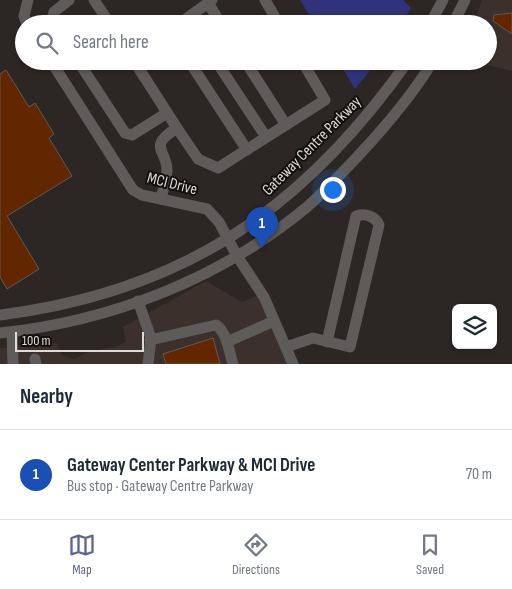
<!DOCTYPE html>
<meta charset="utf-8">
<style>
body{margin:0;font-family:"Sofia Sans Condensed",sans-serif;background:#f2f2f3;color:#1f2937}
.controls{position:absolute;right:15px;bottom:15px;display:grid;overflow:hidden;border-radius:8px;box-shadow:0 1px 4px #0004}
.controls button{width:45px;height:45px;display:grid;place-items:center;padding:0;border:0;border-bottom:1px solid #e0e1e3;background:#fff;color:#1f2937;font:25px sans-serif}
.scale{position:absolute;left:15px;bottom:12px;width:129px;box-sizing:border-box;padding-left:5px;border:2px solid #dedad8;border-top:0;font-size:14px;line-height:18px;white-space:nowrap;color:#dedad8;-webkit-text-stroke:4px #12100f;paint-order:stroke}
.you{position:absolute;left:332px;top:189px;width:18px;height:18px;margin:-12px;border:4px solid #fff;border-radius:50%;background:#1a73e8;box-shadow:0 0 0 8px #1a73e833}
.badge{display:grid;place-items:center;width:32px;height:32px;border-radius:50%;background:#5c6690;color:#fff;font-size:16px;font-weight:700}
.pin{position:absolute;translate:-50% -41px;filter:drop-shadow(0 1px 2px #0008)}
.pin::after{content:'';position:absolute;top:26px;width:18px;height:15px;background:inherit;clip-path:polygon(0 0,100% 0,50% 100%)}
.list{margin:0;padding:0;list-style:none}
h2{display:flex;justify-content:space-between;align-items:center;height:65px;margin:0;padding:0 20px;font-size:21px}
h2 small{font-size:16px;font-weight:400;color:#747a83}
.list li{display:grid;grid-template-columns:32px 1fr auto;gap:15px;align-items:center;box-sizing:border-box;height:90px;padding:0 20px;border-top:1px solid #e0e1e3}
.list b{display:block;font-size:19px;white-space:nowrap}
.list p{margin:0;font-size:16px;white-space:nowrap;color:#747a83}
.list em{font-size:16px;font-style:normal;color:#747a83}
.icon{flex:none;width:28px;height:28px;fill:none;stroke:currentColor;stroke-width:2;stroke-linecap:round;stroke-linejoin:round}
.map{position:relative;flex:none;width:512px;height:364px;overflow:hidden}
.search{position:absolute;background:#fff;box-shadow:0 1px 4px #0004;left:15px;right:15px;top:15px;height:55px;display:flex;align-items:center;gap:12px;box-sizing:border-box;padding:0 18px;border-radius:28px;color:#747a83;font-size:19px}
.sheet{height:155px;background:#fff}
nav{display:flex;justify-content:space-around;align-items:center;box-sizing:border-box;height:70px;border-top:1px solid #e0e1e3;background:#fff;font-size:14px;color:#747a83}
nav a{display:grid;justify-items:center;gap:2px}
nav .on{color:#5c6690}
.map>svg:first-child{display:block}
.built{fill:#3b302c}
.green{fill:#30327b}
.building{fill:#632700;stroke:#5f5956}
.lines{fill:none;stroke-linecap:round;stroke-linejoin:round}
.minor{stroke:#5e5b5a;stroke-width:11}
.labels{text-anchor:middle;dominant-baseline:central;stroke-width:4;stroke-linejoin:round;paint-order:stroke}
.street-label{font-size:16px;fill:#dedad8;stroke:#12100f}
</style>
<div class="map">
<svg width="512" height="364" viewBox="0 0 512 364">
<rect width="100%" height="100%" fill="#2c2624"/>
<g class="built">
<path d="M482,0h30v71l-38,-9 14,-1v-37l-14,-2z"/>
<path d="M206,281l36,21 15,-6 31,68h-288v-16l57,-5 5,12 12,4 16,-8 25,-4 11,-5 -3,-15z"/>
</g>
<g class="green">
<path d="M300,0h103l8,8 -9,16h-87z"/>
<path d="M338,61h40l-23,28z"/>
</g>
<g class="building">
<path d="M512,13v21l-19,-13 1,-6z"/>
<path d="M6,70l23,37 6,-4 19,31 -5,4 23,38 -65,40 32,53 -32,20 -7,-12v-203z"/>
<path d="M213,338l7,26h-54l-3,-10z"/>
</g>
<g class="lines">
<g class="minor">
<path d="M94,0l16,24"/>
<path d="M265,0l14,24"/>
<path d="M208,3l13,21"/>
<path d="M27,24l-3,-8 4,-16"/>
<path d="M54,24l-2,-4 2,-8 15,-12"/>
<path d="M179,24l33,-24"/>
<path d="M430,24l13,-24"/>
<path d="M453,24l12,-24"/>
<path d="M51,61l82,129 9,5 65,14 12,13 18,34 27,41 29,67"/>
<path d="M78,61l47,72 7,2 35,-22"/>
<path d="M134,61l43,67"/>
<path d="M189,61l58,89"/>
<path d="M216,61l50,76"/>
<path d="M245,61l41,64"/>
<path d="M161,199c2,-9 5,-19 6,-28 1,-20 -21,-24 10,-43l21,31 20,9 107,-68 -23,-39"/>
<path d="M138,301l13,37 -3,26"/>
<path d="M0,315c182,-23 303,-105 408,-254"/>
<path d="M12,332l1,32"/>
<path d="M0,333c112,-12 220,-54 307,-126 18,-16 35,-34 51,-51 28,-30 54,-60 75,-95"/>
<path d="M150,340l66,-15c11,7 13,27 17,39"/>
<path d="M227,342l47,-21"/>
<path d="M286,347l27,-9 37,9 29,-122c-4,-9 -14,-12 -23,-9l-29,126"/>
<path d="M35,359l1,5"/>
</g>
</g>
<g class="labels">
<g class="street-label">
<text transform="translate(312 146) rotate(-45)">Gateway Centre Parkway</text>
<text transform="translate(172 184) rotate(14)">MCI Drive</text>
</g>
</g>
</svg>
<div class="controls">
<button><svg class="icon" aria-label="layers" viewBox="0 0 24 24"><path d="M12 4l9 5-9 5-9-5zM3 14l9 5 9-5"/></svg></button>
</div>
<div class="scale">100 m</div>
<div class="you"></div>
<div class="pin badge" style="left:262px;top:248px;background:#1a4fb4">1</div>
<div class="search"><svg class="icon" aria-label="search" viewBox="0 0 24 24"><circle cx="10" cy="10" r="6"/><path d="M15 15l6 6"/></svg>Search here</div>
</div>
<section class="sheet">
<h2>Nearby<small></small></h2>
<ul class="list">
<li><span class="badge" style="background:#1a4fb4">1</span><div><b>Gateway Center Parkway &amp; MCI Drive</b><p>Bus stop · Gateway Centre Parkway</p></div><em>70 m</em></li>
</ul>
</section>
<nav>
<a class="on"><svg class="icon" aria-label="map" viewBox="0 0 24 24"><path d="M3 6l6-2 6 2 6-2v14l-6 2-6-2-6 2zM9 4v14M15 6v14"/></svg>Map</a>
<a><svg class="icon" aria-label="directions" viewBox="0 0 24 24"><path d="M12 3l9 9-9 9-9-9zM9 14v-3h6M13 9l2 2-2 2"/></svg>Directions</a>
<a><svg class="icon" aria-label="saved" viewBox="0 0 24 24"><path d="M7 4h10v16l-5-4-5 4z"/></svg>Saved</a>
</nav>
